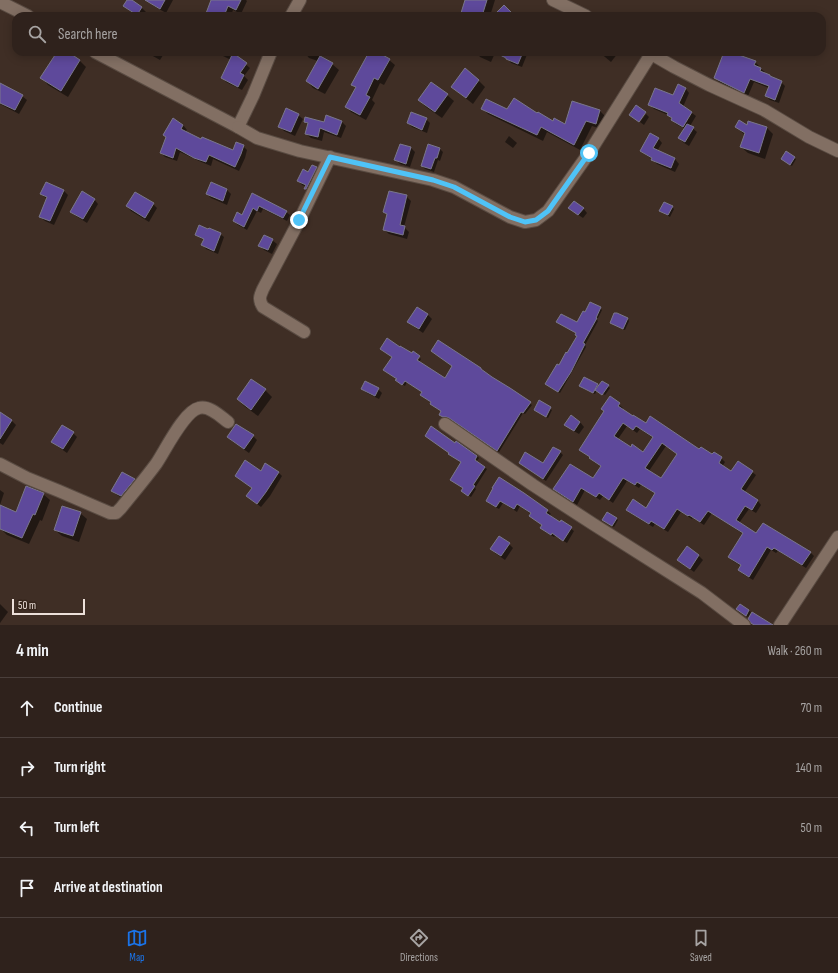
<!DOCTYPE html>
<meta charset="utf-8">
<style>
body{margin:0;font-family:"Sofia Sans Condensed",sans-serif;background:#3b2f29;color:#f1f3f6}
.scale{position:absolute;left:12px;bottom:10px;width:73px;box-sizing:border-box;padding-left:4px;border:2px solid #ece0da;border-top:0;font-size:11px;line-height:14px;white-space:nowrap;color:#ece0da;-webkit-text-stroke:3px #35251b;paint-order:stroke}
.stop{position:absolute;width:12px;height:12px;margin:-9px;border:3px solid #4fc3f7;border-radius:50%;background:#fff}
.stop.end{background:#4fc3f7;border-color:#fff;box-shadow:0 1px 4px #0008}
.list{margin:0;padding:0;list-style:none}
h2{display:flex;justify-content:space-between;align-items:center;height:52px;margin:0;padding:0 16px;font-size:17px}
h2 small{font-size:13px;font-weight:400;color:#a7a4a3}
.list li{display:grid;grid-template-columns:26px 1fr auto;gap:12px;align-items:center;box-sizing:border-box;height:60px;padding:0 16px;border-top:1px solid #4a3f3b}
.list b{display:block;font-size:15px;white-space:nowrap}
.list em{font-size:13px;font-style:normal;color:#a7a4a3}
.icon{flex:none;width:22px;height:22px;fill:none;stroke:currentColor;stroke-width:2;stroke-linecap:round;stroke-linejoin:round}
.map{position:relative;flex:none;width:838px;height:625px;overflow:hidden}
.search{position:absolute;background:#2f221c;box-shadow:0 2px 10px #0003;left:12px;right:12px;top:12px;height:44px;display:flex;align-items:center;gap:10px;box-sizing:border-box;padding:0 14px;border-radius:12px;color:#a7a4a3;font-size:15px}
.sheet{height:292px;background:#2f221c}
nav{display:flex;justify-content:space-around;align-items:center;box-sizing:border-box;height:56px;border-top:1px solid #4a3f3b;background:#2f221c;font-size:11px;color:#a7a4a3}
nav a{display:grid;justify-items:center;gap:2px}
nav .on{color:#1a73e8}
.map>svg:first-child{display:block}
.shadow{fill:#0007;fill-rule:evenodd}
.building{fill:#5e499b;stroke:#7a778b;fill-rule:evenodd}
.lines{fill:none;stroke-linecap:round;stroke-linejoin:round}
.minor-casing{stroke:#594b42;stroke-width:14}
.minor{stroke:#826f63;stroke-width:12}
.route{stroke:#4fc3f7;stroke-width:5}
</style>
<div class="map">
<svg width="838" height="625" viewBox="0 0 838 625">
<rect width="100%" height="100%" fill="#3f2e25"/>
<g class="shadow">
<path d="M129,0h1l12,8 4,4 -3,4h-6l-8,-6 -5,-4z"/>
<path d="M149,0h24l-7,13 -12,-7 -5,-5z"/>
<path d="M211,0h35l1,1 -6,13 -8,-4 -2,6h-24l5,-15z"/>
<path d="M466,0h29l-5,16h-25l-3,-3z"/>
<path d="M58,52h8l14,9 6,6 -18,30 -20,-12 -6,-7z"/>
<path d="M148,52h17l-5,8 -9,-5z"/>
<path d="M219,52h15l3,4v1l13,11 -6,8 4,4 -6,10 -16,-8 -4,-5 9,-17 -8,-4z"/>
<path d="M306,52h17l-3,5 12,7 7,6 -14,24 -12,-6 -6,-7 11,-20 -9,-3 -4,-5z"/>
<path d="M370,52h5l14,8 6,5 -11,20 -4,-2 -8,17 3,3 -9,17 -15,-8 -5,-6 10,-18 -3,-3z"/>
<path d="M476,52h52l-6,15 -11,-4 -2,-3 -14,-7 -4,9 -11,-5z"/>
<path d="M599,52h17l2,1 -7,9z"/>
<path d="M725,52h4l26,10 4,4 -1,2 3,1 4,3 -1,1 6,2 3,4 8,3 4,4 -6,17 -9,-3 -4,-4 3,-8 -15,-6 -6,14 -29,-14 -4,-4z"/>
<path d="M465,70l14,11 6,6 -12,17 -14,-11 -7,-7z"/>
<path d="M678,86l8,3 3,4 -6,14 9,6 4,3 -6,10 7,6 -8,14 -5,-3 -5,-5 6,-9 -9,-5 -8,-9 -14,-6 -4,-4 23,-9z"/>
<path d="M0,90l22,6 5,4 -8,14 -19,-10z"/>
<path d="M447,95l7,6 -12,17 -16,-11 -7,-7z"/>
<path d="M482,108l26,2 58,15 33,-15 6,6 -4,13 -9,-3 -12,24 -33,-18 -4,9 -55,-27z"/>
<path d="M646,114l3,3 -5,8 -4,-3z"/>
<path d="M298,115l5,4 -8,17 -11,-5 -5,-5z"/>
<path d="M426,119l4,4 -3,10 -15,-6 -4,-4z"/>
<path d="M305,122l19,1 18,-1 4,4 -5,12 -17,-6 -2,9 -11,-3 -5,-4 2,-9z"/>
<path d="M749,123l18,5 6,6 -8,25 -17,-6 -7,-6 4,-12 -9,-8 12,-1z"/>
<path d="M183,125l4,5 -2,2 16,8 33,12 9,-6 4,4 -2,8 -6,13 -26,-12 -2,7 -12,-5 -19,-9 -3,9 -12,-4 -4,-4 6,-15 -3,-3z"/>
<path d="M509,136l8,7 -4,5 -8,-6z"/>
<path d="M658,138l4,5 -5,8 18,8 4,5 -4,8 -18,-8 -5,-5 -6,-4 -5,-4z"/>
<path d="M411,148l4,4 -5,15 -10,-3 -4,-4z"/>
<path d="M440,149l3,3 -3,9 -2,-1 -4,12 -9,-3 -3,-3z"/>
<path d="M794,158l2,1 -4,7 -8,-5z"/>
<path d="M316,168l4,4 -10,21 -4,-5 1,-1 -5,-2 -4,-5z"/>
<path d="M47,183l17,8 4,4 -14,30 -9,-4 -5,-4 7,-18 -6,-5z"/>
<path d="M211,184l16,6 4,4 -4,11 -16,-7 -4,-4z"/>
<path d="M253,194l33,18 4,3 -3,6 -24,-12 -2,4 -4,-2 -10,19 -9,-5 -4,-4 8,-5z"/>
<path d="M406,196l5,5 -7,26 5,5 -2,7 -18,-5 -5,-4 4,-14 -4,-4z"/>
<path d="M94,199l4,5 -11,19 -11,-7 -5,-4z"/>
<path d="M153,204l4,4 -8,14 -18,-11 -4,-5z"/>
<path d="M672,207l2,2 -4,8 -10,-6z"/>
<path d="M570,208h13l4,5 -4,5 -9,-6z"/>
<path d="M220,234l4,3 -6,17 -12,-5 -3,-4 2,-5 -5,-2 -4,-3z"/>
<path d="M272,240l5,4 -5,10 -8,-4 -4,-4z"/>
<path d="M417,308l11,7 4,4 -9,14 -10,-7 -4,-4z"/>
<path d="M600,308l2,2 -5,10 1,1 -13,24 1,2 -26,46 -12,-7 11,-20 9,-11 10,-19 -1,-12 9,-11z"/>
<path d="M628,319l1,2 -4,9 -14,-7z"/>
<path d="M420,358l1,1 -2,3 26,17 38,-8 49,34 -7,9 -2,-1 -24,39 -47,-33 -3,-1h-4l-3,-2v-5l-21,-16 2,-3 -16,-10 -2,4 -6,-4 15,-18 1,1z"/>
<path d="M597,385l2,1h9l2,2 -5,7 -8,-5 -2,4 -13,-6z"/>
<path d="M362,389h16l4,4 -3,6 -12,-6z"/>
<path d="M265,390l7,7 -14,19 -14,-10 -6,-7z"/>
<path d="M610,397l13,11 -1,2 24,14 67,32 8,2 4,4 -3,5 10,6 20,-1 4,3 -12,18 14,8 3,4 -5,8 -7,-4 -10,14 18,11 53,18 4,4 -8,12 -28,-17 -2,2 -5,-3 -18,30 -10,-6 -4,-4 2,-4 -8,-5 -4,-4 14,-23 -31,-21 -8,12 -11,-7 -1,1 -11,-7 -13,20 -13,-8 -2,3 -23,-14 -3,-3 19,-1 10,-15 -15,-9 -2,3 -12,-7 -14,22 -10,-7 -3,4 -15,-10 -8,15 -19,-12 -3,-4 39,-10 8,-12 -8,-5 -3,-4 -11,-9 25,-37 -3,-3zM627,426l10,7 3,-4 13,9 -10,15 -12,-5 -13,-9zM666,446l12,9 -16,25 -13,-9z"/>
<path d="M539,402l13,8 -4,8 -11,-7z"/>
<path d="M1,414l11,7 4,4 -13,20 -3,-2v-28z"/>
<path d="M571,417l9,5 4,5 -5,7 -9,-5 -4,-5z"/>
<path d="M236,425l17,11 4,4 -8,13 -17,-12 -4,-4z"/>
<path d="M73,433l4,4 -10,16 -10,-7 -4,-4z"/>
<path d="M456,444l21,12 2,2 -3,4 11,7 -12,19 1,1 -5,8 -7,-4v-4l-11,-8 9,-18 -13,-9z"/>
<path d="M560,452l3,3 -17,26 -23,-15 -3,-3 23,1z"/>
<path d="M261,472h17l4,4 -12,20 -9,11 -10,-8 2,-11 -13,-8 -4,-4z"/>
<path d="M134,480l4,4 -13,16 -8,-5 -5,-4z"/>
<path d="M0,490l4,3 -4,12z"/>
<path d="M43,494l7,6 -8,21 -2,-1 -11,24 -22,-9 -7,-7 16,-15z"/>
<path d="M527,496l21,15 3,3 -2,2 11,7 2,-1 12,9 -7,12 -12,-7 -1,1 -10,-6 -1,-5 -13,-10 1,-2 -11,-8 -3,6 -14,-9 -4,6 -9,-5 -3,-3z"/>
<path d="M80,513l7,6 -8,23 -17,-6 -7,-6z"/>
<path d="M616,518l2,2 -4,7 -9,-5z"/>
<path d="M509,544l4,4 -8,12 -10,-7 -4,-4z"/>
<path d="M687,548l12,8 4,4 -9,12 -11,-8 -5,-4z"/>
<path d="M0,604l8,8 -8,11z"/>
<path d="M740,605l11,7 -3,5 -9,-6z"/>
</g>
<g class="building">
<path d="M127,0h5l10,7 -5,8 -14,-9z"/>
<path d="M145,0h20l-5,9z"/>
<path d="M211,0h30l-5,10 -8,-4 -4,10h-19z"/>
<path d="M465,0h22l-5,16h-12l-9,-3z"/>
<path d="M504,5l11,11h-22z"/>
<path d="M57,52h11l12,8 -19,31 -21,-13z"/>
<path d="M369,52h8l13,7 -12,21 -4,-2 -8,17 4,2 -10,18 -15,-8 11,-20 -5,-2z"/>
<path d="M494,52h29l-5,12 -12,-5v-1z"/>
<path d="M724,52h13l-1,2 20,7 -2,4 7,3 -1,3 10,4v1l12,5 -7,19 -10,-4 4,-10 -19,-7 -6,14 -30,-15z"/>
<path d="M233,53l14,10 -7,10 4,2 -6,12 -17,-9z"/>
<path d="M320,56l13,7 -15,26 -12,-8z"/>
<path d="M465,68l14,12 -13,18 -15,-11z"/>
<path d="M431,82l17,12 -13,18 -17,-12z"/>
<path d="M0,83l23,12 -8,15 -15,-7z"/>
<path d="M678,84l8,4 -7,15 13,9 -9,15 -12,-7 1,-2 -5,-3 1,-2 -20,-8 7,-17 18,7z"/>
<path d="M514,98l23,15 1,-1 15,9 1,-3 11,6 7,-23 28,9 -4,14 -10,-3 -12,24 -33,-18 -4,8 -56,-26 5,-10 21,10z"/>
<path d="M636,105l10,7 -7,10 -10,-7z"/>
<path d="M286,108l13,6 -8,18 -13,-5z"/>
<path d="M411,112l16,6 -5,12 -15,-7z"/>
<path d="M326,115l16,6 -5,14 -17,-7 -2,9 -13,-3 3,-11 -4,-1 1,-5 19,5z"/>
<path d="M173,118l10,7 -2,4 20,10 1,-2 31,13 3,-8 8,3 -3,9 -6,13 -26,-12 -3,7 -12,-4 -18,-10 -3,10 -13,-5 6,-16 -3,-2z"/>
<path d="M739,120l8,5 1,-4 19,6 -8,26 -19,-6 5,-14 -10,-6z"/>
<path d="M687,124l7,3 -9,15 -7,-4z"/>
<path d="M650,133l9,5 -6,10 22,10 -4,10 -20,-8 1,-2 -12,-7z"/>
<path d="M400,144l11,3 -5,17 -12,-4z"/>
<path d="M428,144l12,4 -3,10h-2l-4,11 -10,-3z"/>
<path d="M786,151l9,6 -5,8 -9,-6z"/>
<path d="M312,165l5,2 -11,22h-2l2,-4 -9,-4 6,-12 5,3z"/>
<path d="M46,182l18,8 -14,31 -11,-4 8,-20 -7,-3z"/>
<path d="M211,182l16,7 -4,12 -17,-7z"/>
<path d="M82,191l13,8 -12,20 -13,-7z"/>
<path d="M389,191l18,4 -7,30 5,1 -2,9 -20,-5 4,-16 -4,-2z"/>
<path d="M135,192l19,11 -9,15 -19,-12z"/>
<path d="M252,193l35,18 -4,7 -24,-12 -2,5 -4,-3 -9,19 -11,-6 4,-9 5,3z"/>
<path d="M574,201l10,7 -6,7 -10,-7z"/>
<path d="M664,202l9,4 -5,9 -9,-4z"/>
<path d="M199,225l9,4 1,-1 12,5 -7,18 -13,-6 3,-6 -9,-4z"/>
<path d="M264,235l9,4 -5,11 -10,-4z"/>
<path d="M590,302l11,5 -5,11h1l-14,25 2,1 -14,28 -13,20 -13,-8 12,-20 2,1 7,-13 1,1 10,-17 -2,-1 1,-2 -20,-11 5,-8 16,8 6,-11 2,1z"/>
<path d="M417,307l11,7 -9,15 -12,-7z"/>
<path d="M614,313h3l11,5 -5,11 -13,-6z"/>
<path d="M387,338l13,9v-1l12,7 1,-2 7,5 -3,4 28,18 7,-12 -21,-15 7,-11 43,28v1l11,8 18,11 21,14 -8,11 -2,-1 -24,39 -48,-33 -3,-1h-3l-4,-2 2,-4 -11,-7 1,-2 -11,-7 2,-3 -17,-11 -3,4 -7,-5 2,-1 -14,-9 9,-13 -12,-8z"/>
<path d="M584,377l14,7 -5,9 -14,-7z"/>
<path d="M251,379l15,10 -15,21 -14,-11z"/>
<path d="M365,381l14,7 -4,8 -14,-7z"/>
<path d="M602,381l7,4 -7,10 -7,-5z"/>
<path d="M610,396l10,7 -2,3 15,10v-1l13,8 4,-7 49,33 2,-2 11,7 2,-2 8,5 -3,6 12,8 7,-10 15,10 -12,18 17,11 -6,10 -7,-4 -9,14 20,13 7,-10 48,29 -9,13 -28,-17 -2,2 -5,-3 -18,30 -11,-7 3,-5 -13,-8 15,-24 -35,-22 -8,11 -11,-7 -1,1 -11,-7 -13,20 -13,-8 -2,3 -23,-14 7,-11 13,9 9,-15 -18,-11 -2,3 -12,-7 -14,22 -10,-7 -3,4 -15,-9 -8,14 -20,-13 17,-25 23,14 8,-12 -12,-8 1,-1 -11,-7 25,-39 -3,-2zM623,423l10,7 3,-4 17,11 -10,15 -11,-8 -1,3 -17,-11zM662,443l15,11 -16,24 -16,-10z"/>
<path d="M539,400l12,7 -5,10 -12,-7z"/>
<path d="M0,412l12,8 -12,19z"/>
<path d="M571,415l9,7 -6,9 -10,-6z"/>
<path d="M236,424l18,11 -10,14 -17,-12z"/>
<path d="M62,425l12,7 -11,17 -12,-7z"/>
<path d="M431,426l24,17 1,-2 21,15 -2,4 10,7 -12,18 2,1 -7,10 -7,-5 2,-3 -13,-8 11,-18 -13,-8 1,-1 -24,-17z"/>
<path d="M553,447l8,4 -18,28 -24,-16 6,-11 18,11z"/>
<path d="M245,460l16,11 4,-8 14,9 -13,20 -9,12 -11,-8 6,-8 -17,-12z"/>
<path d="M122,472l13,7 -14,17 -10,-5z"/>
<path d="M499,477l25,16 24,17 -2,3 14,9 1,-2 11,7 -9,14 -11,-8 -1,2 -11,-7 2,-3 -13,-9 2,-3 -14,-9 -3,5 -14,-8 -4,6 -10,-6 7,-13h-1z"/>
<path d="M26,486l18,7 -9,22 -2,-1 -11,24 -22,-9v-24l16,7z"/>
<path d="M62,506l19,6 -8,24 -19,-6z"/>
<path d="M607,512l10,6 -5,8 -10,-6z"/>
<path d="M499,536l11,7 -9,13 -11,-7z"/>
<path d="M687,546l12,9 -9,14 -13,-9z"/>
<path d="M740,604l9,6 -3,6 -10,-7z"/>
<path d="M752,612l21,13h-19l-3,-2 -3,-4z"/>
</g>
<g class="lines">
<defs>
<g id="minor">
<path d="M553,0l33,16"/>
<path d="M0,2l28,14"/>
<path d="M291,16l9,-16"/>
<path d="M95,52l143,75 15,-31 18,-44"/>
<path d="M648,52l26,15 35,18 55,25 45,27 29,14"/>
<path d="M238,127l19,11 43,13 133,29 21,7 56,30 15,5 11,-2 12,-9 41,-58 62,-99"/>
<path d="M304,332l-41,-25c-5,-8 -3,-11 0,-18l36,-68 31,-64"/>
<path d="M445,424l88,61 60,39 109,69 42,32"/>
<path d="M0,464l27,14 32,13 51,22h6l5,-5c12,-15 24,-29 35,-44 9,-13 28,-53 43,-56 10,-3 21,8 29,14"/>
<path d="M780,625l58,-88"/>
</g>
</defs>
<use href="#minor" class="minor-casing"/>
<use href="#minor" class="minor"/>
</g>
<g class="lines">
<path class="route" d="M299,220l31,-63 103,23 21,7 56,30 15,5 11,-2 12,-9 41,-58"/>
</g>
</svg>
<div class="scale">50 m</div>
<div class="stop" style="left:589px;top:153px"></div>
<div class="stop end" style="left:299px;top:220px"></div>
<div class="search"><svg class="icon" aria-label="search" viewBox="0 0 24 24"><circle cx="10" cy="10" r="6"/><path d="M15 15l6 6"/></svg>Search here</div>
</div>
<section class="sheet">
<h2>4 min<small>Walk · 260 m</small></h2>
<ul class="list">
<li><svg class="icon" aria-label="ahead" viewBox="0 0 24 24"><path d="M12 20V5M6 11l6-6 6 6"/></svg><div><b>Continue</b></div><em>70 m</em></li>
<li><svg class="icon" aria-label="right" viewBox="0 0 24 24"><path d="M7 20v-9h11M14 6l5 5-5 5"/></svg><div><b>Turn right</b></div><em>140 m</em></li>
<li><svg class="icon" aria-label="left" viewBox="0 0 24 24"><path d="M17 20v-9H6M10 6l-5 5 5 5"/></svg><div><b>Turn left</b></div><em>50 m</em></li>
<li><svg class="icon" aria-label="arrive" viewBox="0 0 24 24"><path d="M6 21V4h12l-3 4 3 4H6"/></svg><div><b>Arrive at destination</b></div></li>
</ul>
</section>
<nav>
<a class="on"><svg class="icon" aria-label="map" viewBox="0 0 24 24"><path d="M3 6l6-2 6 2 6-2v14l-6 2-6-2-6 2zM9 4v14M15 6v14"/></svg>Map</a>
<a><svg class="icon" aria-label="directions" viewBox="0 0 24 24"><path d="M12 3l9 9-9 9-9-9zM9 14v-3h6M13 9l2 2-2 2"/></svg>Directions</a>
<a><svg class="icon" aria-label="saved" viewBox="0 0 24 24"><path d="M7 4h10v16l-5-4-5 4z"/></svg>Saved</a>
</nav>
